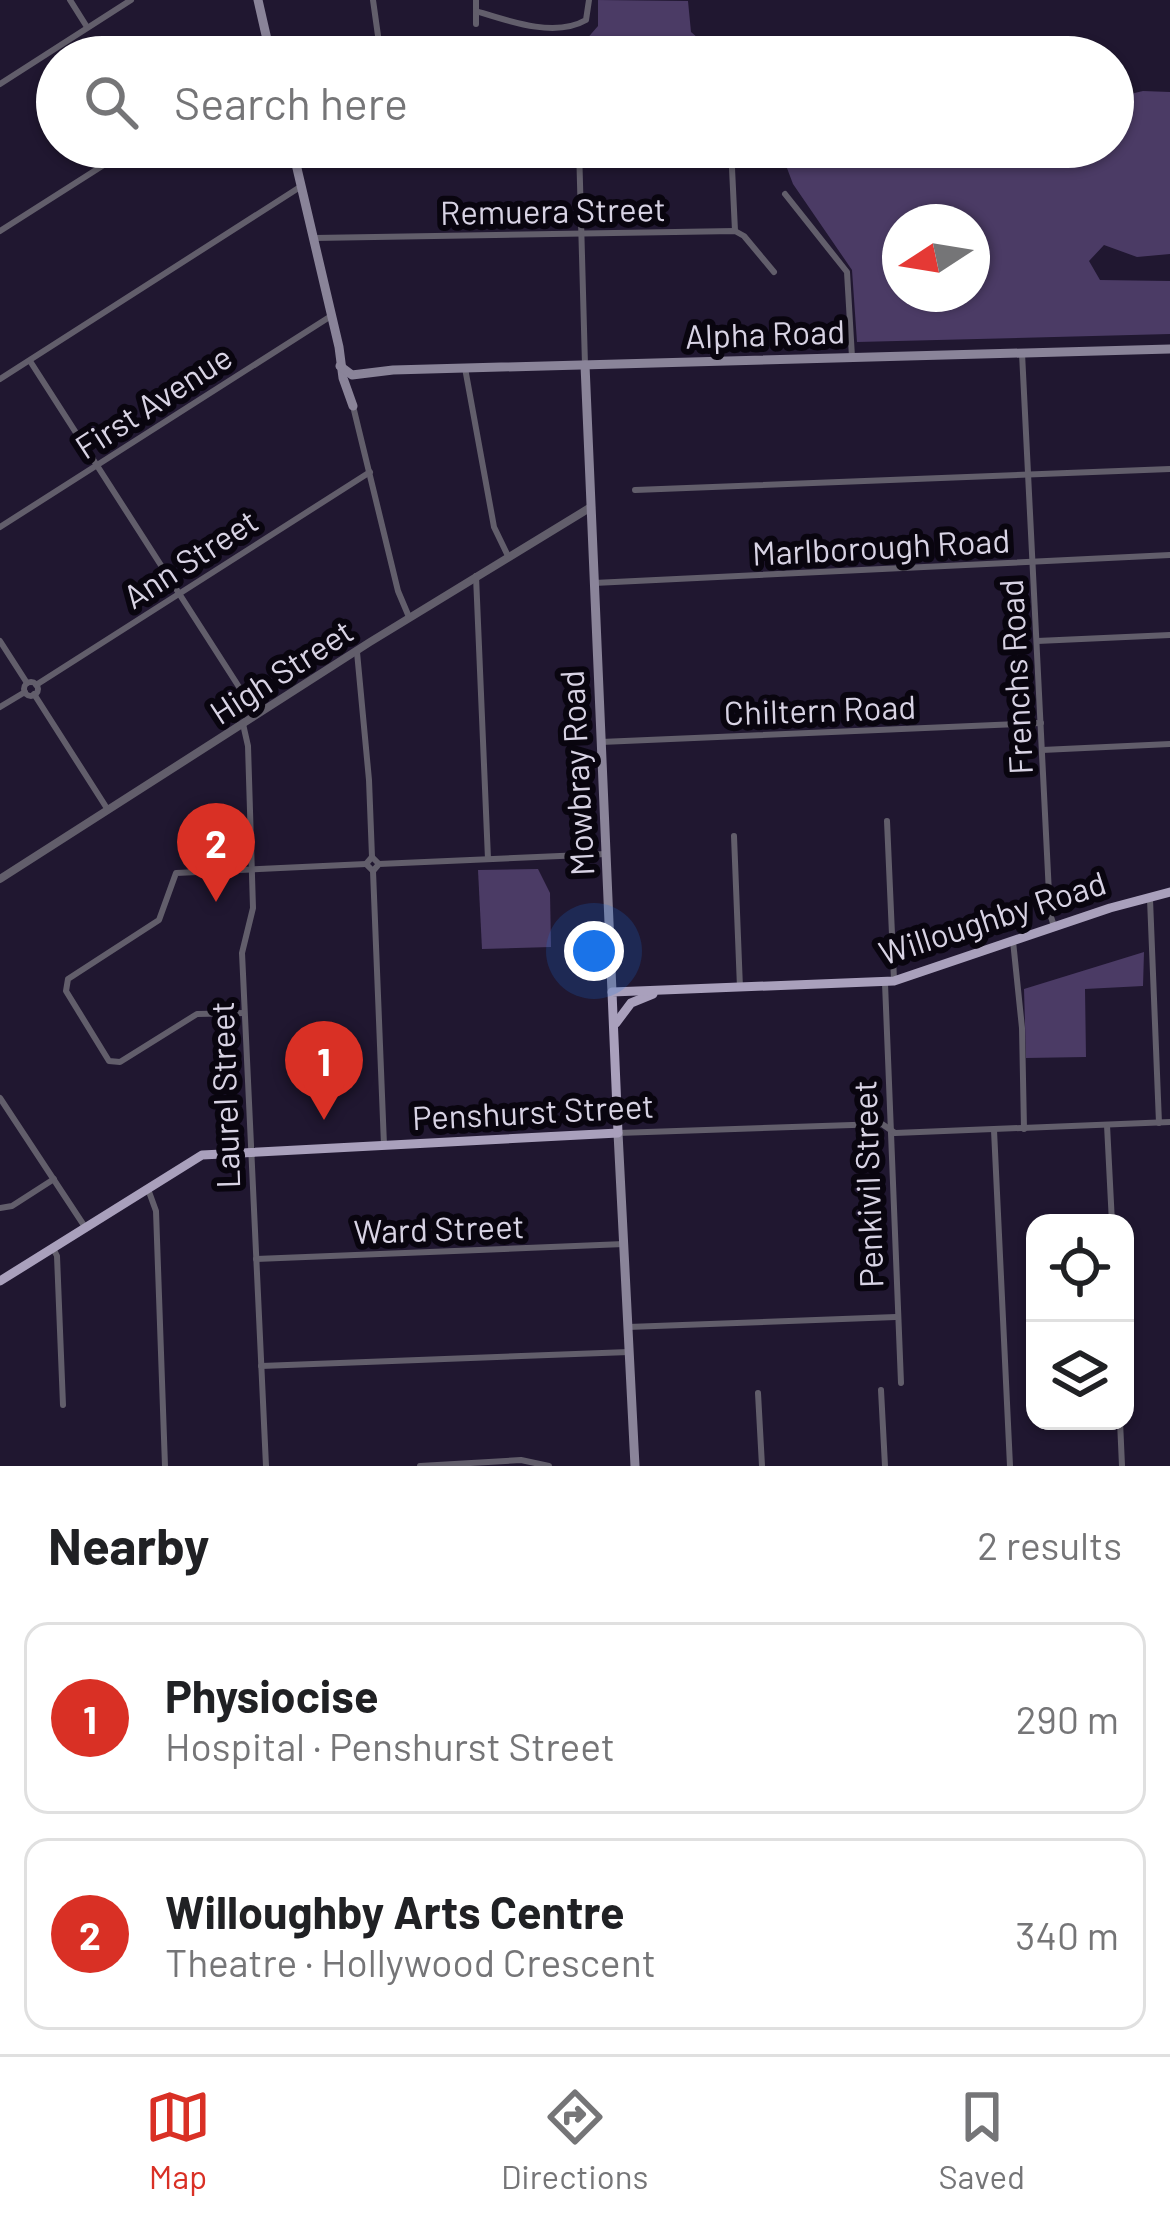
<!DOCTYPE html>
<meta charset="utf-8">
<style>
body{margin:0;font-family:Barlow,sans-serif;background:#f6f6f6;color:#202124}
.controls{position:absolute;right:36px;bottom:36px;display:grid;overflow:hidden;border-radius:24px;box-shadow:0 3px 9px #0004}
.controls button{width:108px;height:108px;display:grid;place-items:center;padding:0;border:0;border-bottom:3px solid #e0e0e0;background:#fff;color:#202124;font:60px sans-serif}
.compass{position:absolute;left:882px;top:204px;width:108px;height:108px;border-radius:50%;background:#fff;box-shadow:0 3px 9px #0004;rotate:258deg}
.you{position:absolute;left:594px;top:951px;width:42px;height:42px;margin:-30px;border:9px solid #fff;border-radius:50%;background:#1a73e8;box-shadow:0 0 0 18px #1a73e833}
.badge{display:grid;place-items:center;width:78px;height:78px;border-radius:50%;background:#d93025;color:#fff;font-size:39px;font-weight:700}
.pin{position:absolute;translate:-50% -99px;filter:drop-shadow(0 3px 6px #0008)}
.pin::after{content:'';position:absolute;top:63px;width:42px;height:36px;background:inherit;clip-path:polygon(0 0,100% 0,50% 100%)}
.list{margin:0;padding:0;list-style:none}
h2{display:flex;justify-content:space-between;align-items:center;height:156px;margin:0;padding:0 48px;font-size:51px}
h2 small{font-size:39px;font-weight:400;color:#757577}
.list li{display:grid;grid-template-columns:78px 1fr auto;gap:36px;align-items:center;box-sizing:border-box;height:192px;margin:0 24px 24px;padding:0 24px;border:3px solid #e0e0e0;border-radius:24px}
.list b{display:block;font-size:45px;white-space:nowrap}
.list p{margin:0;font-size:39px;white-space:nowrap;color:#757577}
.list em{font-size:39px;font-style:normal;color:#757577}
.icon{flex:none;width:66px;height:66px;fill:none;stroke:currentColor;stroke-width:2;stroke-linecap:round;stroke-linejoin:round}
.map{position:relative;flex:none;width:1170px;height:1466px;overflow:hidden}
.search{position:absolute;background:#fff;box-shadow:0 3px 9px #0004;left:36px;right:36px;top:36px;height:132px;display:flex;align-items:center;gap:30px;box-sizing:border-box;padding:0 42px;border-radius:66px;color:#757577;font-size:45px}
.sheet{height:588px;background:#fff}
nav{display:flex;justify-content:space-around;align-items:center;box-sizing:border-box;height:168px;border-top:3px solid #e0e0e0;background:#fff;font-size:33px;color:#757577}
nav a{display:grid;justify-items:center;gap:6px}
nav .on{color:#d93025}
.map>svg:first-child{display:block}
.green{fill:#4b3b65;fill-rule:evenodd}
.lines{fill:none;stroke-linecap:round;stroke-linejoin:round}
.minor{stroke:#625e6b;stroke-width:6}
.tertiary{stroke:#625e6b;stroke-width:8}
.secondary{stroke:#8a8499;stroke-width:9}
.primary{stroke:#a9a0bc;stroke-width:9}
.labels{text-anchor:middle;dominant-baseline:central;stroke-width:12;stroke-linejoin:round;paint-order:stroke}
.street-label{font-size:33px;fill:#d8d3e4;stroke:#09050f}
</style>
<div class="map">
<svg width="1170" height="1466" viewBox="0 0 1170 1466">
<rect width="100%" height="100%" fill="#201730"/>
<g class="green">
<path d="M598,0l90,1 3,31 29,25h-135v-16l13,-15z"/>
<path d="M1143,91l27,1v162l-33,3 -33,-12 -15,16 11,19 70,1v53l-313,8 -5,-72 -59,-86 -14,-37h334v-49zM972,222v72h-72v-72z"/>
<path d="M538,869l12,24 1,54 -69,2 -4,-79z"/>
<path d="M1144,952l-1,34 -58,3 1,68 -60,1 -2,-69z"/>
</g>
<g class="lines">
<g class="minor">
<path d="M70,0l17,27"/>
<path d="M373,0l8,57"/>
<path d="M476,0v24"/>
<path d="M476,11c32,10 79,27 110,9l3,-20"/>
<path d="M580,55v2"/>
<path d="M0,84l131,-84"/>
<path d="M579,147l6,218"/>
<path d="M731,147l4,84"/>
<path d="M659,161v-14"/>
<path d="M785,194l62,78 5,85"/>
<path d="M0,231l132,-84"/>
<path d="M314,238l421,-7 9,5 30,36"/>
<path d="M1022,353l28,561 4,12"/>
<path d="M30,361l227,354"/>
<path d="M465,368l29,159 14,29"/>
<path d="M0,379l300,-192"/>
<path d="M353,406l45,185 11,26"/>
<path d="M635,490l535,-21"/>
<path d="M0,527l331,-211"/>
<path d="M476,576l12,283"/>
<path d="M594,583l576,-28"/>
<path d="M0,641l27,42"/>
<path d="M1037,641l133,-6"/>
<path d="M357,652l12,128 3,77"/>
<circle cx="31" cy="689" r="7"/>
<path d="M36,685l334,-213"/>
<path d="M34,694l74,116"/>
<path d="M0,707l25,-15"/>
<path d="M243,724l5,22 5,162 -11,45 1,21 23,492"/>
<path d="M601,742l440,-19"/>
<path d="M1042,750l128,-6"/>
<path d="M887,821l7,159"/>
<path d="M734,836l6,152"/>
<path d="M379,864l-6,7 -7,-7 6,-7 7,7 227,-10"/>
<path d="M373,871l11,274"/>
<path d="M1150,899l9,224"/>
<path d="M1013,941l9,87 2,101"/>
<path d="M885,983l16,400"/>
<path d="M244,1013l-47,1 -77,48 -11,-1 -43,-70 2,-12 91,-59 17,-47 190,-9"/>
<path d="M0,1098l85,129"/>
<path d="M1107,1125l5,98"/>
<path d="M994,1130l16,336"/>
<path d="M618,1133l264,-9 13,9 275,-11"/>
<path d="M148,1189l8,22 9,255"/>
<path d="M0,1208l12,-2 42,-27"/>
<path d="M53,1248l4,8 6,149"/>
<path d="M256,1259l368,-15"/>
<path d="M628,1327l268,-10"/>
<path d="M261,1366l368,-14"/>
<path d="M881,1390l4,76"/>
<path d="M758,1393l4,73"/>
<path d="M1120,1421l2,45"/>
<path d="M420,1466l101,-6 28,6"/>
</g>
<path class="tertiary" d="M0,879l370,-237 221,-135"/>
<g class="secondary">
<path d="M258,0l13,57"/>
<path d="M292,147l47,200 4,31 10,28"/>
<path d="M585,365l27,627"/>
<path d="M340,366l12,9 41,-5 777,-21"/>
<path d="M618,1133l17,333"/>
</g>
<g class="primary">
<path d="M616,1023l15,-20 22,-9"/>
<path d="M0,1281l202,-126 416,-22 -6,-141 282,-11 216,-73 60,-16"/>
</g>
</g>
<g class="labels">
<g class="street-label">
<text transform="translate(553 210) rotate(-1)">Remuera Street</text>
<text transform="translate(765 333) rotate(-2)">Alpha Road</text>
<text transform="translate(153 401) rotate(-33)">First Avenue</text>
<text transform="translate(881 546) rotate(-3)">Marlborough Road</text>
<text transform="translate(190 558) rotate(-33)">Ann Street</text>
<text transform="translate(281 671) rotate(-33)">High Street</text>
<text transform="translate(1015 677) rotate(-93)">Frenchs Road</text>
<text transform="translate(820 709) rotate(-2)">Chiltern Road</text>
<text transform="translate(576 773) rotate(-93)">Mowbray Road</text>
<text transform="translate(992 917) rotate(-18)">Willoughby Road</text>
<text transform="translate(224 1095) rotate(-92)">Laurel Street</text>
<text transform="translate(533 1111) rotate(-3)">Penshurst Street</text>
<text transform="translate(867 1184) rotate(-92)">Penkivil Street</text>
<text transform="translate(439 1228) rotate(-2)">Ward Street</text>
</g>
</g>
</svg>
<div class="controls">
<button><svg class="icon" aria-label="locate" viewBox="0 0 24 24"><circle cx="12" cy="12" r="6"/><path d="M12 2v4M12 18v4M2 12h4M18 12h4"/></svg></button>
<button><svg class="icon" aria-label="layers" viewBox="0 0 24 24"><path d="M12 4l9 5-9 5-9-5zM3 14l9 5 9-5"/></svg></button>
</div>
<svg class="compass" viewBox="-18 -18 36 36"><path d="M0-13l5 13h-10z" fill="#e53935"/><path d="M0 13l5-13h-10z" fill="#757577"/></svg>
<div class="you"></div>
<div class="pin badge" style="left:324px;top:1120px">1</div>
<div class="pin badge" style="left:216px;top:902px">2</div>
<div class="search"><svg class="icon" aria-label="search" viewBox="0 0 24 24"><circle cx="10" cy="10" r="6"/><path d="M15 15l6 6"/></svg>Search here</div>
</div>
<section class="sheet">
<h2>Nearby<small>2 results</small></h2>
<ul class="list">
<li><span class="badge">1</span><div><b>Physiocise</b><p>Hospital · Penshurst Street</p></div><em>290 m</em></li>
<li><span class="badge">2</span><div><b>Willoughby Arts Centre</b><p>Theatre · Hollywood Crescent</p></div><em>340 m</em></li>
</ul>
</section>
<nav>
<a class="on"><svg class="icon" aria-label="map" viewBox="0 0 24 24"><path d="M3 6l6-2 6 2 6-2v14l-6 2-6-2-6 2zM9 4v14M15 6v14"/></svg>Map</a>
<a><svg class="icon" aria-label="directions" viewBox="0 0 24 24"><path d="M12 3l9 9-9 9-9-9zM9 14v-3h6M13 9l2 2-2 2"/></svg>Directions</a>
<a><svg class="icon" aria-label="saved" viewBox="0 0 24 24"><path d="M7 4h10v16l-5-4-5 4z"/></svg>Saved</a>
</nav>
